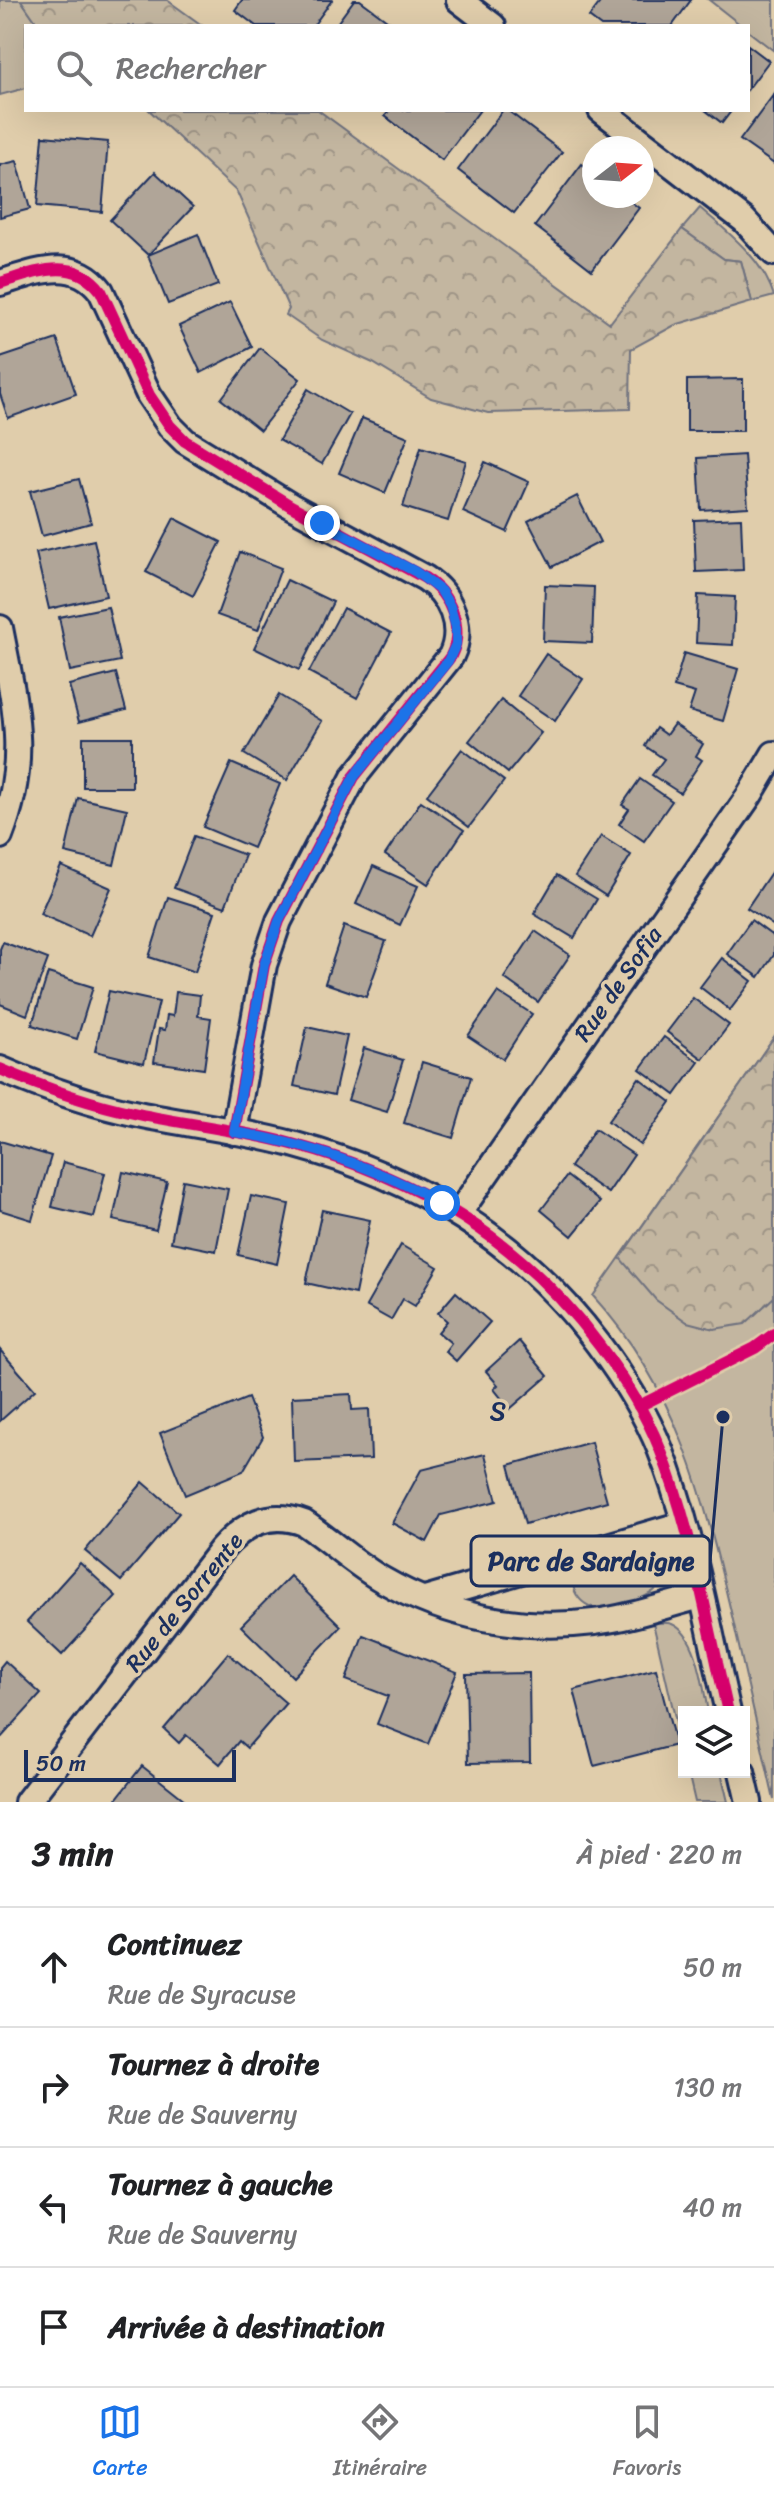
<!DOCTYPE html>
<html lang="fr">
<meta charset="utf-8">
<style>
body{margin:0;font-family:Sriracha,sans-serif;background:#f6f6f6;color:#202124}
.controls{position:absolute;right:24px;bottom:24px;display:grid;overflow:hidden;border-radius:0px;box-shadow:0 8px 32px #0002}
.controls button{width:72px;height:72px;display:grid;place-items:center;padding:0;border:0;border-bottom:2px solid #e0e0e0;background:#fff;color:#202124;font:40px sans-serif}
.compass{position:absolute;left:582px;top:136px;width:72px;height:72px;border-radius:50%;background:#fff;box-shadow:0 8px 32px #0002;rotate:73deg}
.scale{position:absolute;left:24px;bottom:20px;width:212px;box-sizing:border-box;padding-left:8px;border:4px solid #1b2f5e;border-top:0;font-size:22px;line-height:28px;white-space:nowrap;color:#1b2f5e;-webkit-text-stroke:6px #e0cdab;paint-order:stroke}
.stop{position:absolute;width:24px;height:24px;margin:-18px;border:6px solid #1a73e8;border-radius:50%;background:#fff}
.stop.end{background:#1a73e8;border-color:#fff;box-shadow:0 2px 8px #0008}
.list{margin:0;padding:0;list-style:none}
h2{display:flex;justify-content:space-between;align-items:center;height:104px;margin:0;padding:0 32px;font-size:34px}
h2 small{font-size:26px;font-weight:400;color:#757577}
.list li{display:grid;grid-template-columns:52px 1fr auto;gap:24px;align-items:center;box-sizing:border-box;height:120px;padding:0 32px;border-top:2px solid #e0e0e0}
.list b{display:block;font-size:30px;white-space:nowrap}
.list p{margin:0;font-size:26px;white-space:nowrap;color:#757577}
.list em{font-size:26px;font-style:normal;color:#757577}
.icon{flex:none;width:44px;height:44px;fill:none;stroke:currentColor;stroke-width:2;stroke-linecap:round;stroke-linejoin:round}
.map{position:relative;flex:none;width:774px;height:1802px;overflow:hidden}
.search{position:absolute;background:#fff;box-shadow:0 8px 32px #0002;left:24px;right:24px;top:24px;height:88px;display:flex;align-items:center;gap:20px;box-sizing:border-box;padding:0 28px;border-radius:0px;color:#757577;font-size:30px}
.sheet{height:584px;background:#fff}
nav{display:flex;justify-content:space-around;align-items:center;box-sizing:border-box;height:112px;border-top:2px solid #e0e0e0;background:#fff;font-size:22px;color:#757577}
nav a{display:grid;justify-items:center;gap:4px}
nav .on{color:#1a73e8}
.map>svg:first-child{display:block}
.green{fill:#c3b6a0;stroke:#6f727f;stroke-width:2}
.forest{fill:url(#forest-crowns);stroke:#6f727f;stroke-width:2}
.building{fill:#b0a598;stroke:#1b2f5e;stroke-width:2}
.lines{fill:none;stroke-linecap:round;stroke-linejoin:round}
.minor-casing{stroke:#1b2f5e;stroke-width:30}
.minor{stroke:#e0cdab;stroke-width:24}
.cycleway-casing{stroke:#e0cdab;stroke-width:17}
.cycleway{stroke:#d6006c;stroke-width:12}
.route{stroke:#1a73e8;stroke-width:10}
.labels{text-anchor:middle;dominant-baseline:central;stroke-width:7;stroke-linejoin:round;paint-order:stroke}
.street-label{font-size:24px;fill:#1b2f5e;stroke:#e0cdab}
.neighbourhood-label{font-size:26px;letter-spacing:2px;fill:#1b2f5e;stroke:#e0cdab}
.leader{fill:none;stroke:#1b2f5e;stroke-width:3}
.callout-dot{fill:#1b2f5e;stroke:#e0cdab;stroke-width:3}
.callout{fill:#e0cdab;stroke:#1b2f5e;stroke-width:3}
.callout-label{font-size:26px;text-anchor:middle;font-weight:bold;fill:#1b2f5e}
</style>
<div class="map">
<svg width="774" height="1802" viewBox="0 0 774 1802">
<defs>
<pattern id="forest-crowns" width="20" height="18" patternUnits="userSpaceOnUse" patternTransform="scale(2)"><rect width="20" height="18" fill="#c3b6a0"/><path d="M2 6a3 3 0 1 1 6 0M12 15a3 3 0 1 1 6 0" fill="none" stroke="#9e9486"/></pattern>
</defs>
<rect width="100%" height="100%" fill="#e0cdab"/>
<filter id="ink" filterUnits="userSpaceOnUse"><feTurbulence type="fractalNoise" baseFrequency=".0125" numOctaves="2"/><feDisplacementMap in="SourceGraphic" scale="16" xChannelSelector="R" yChannelSelector="G"/><feConvolveMatrix kernelMatrix="1 2 1 2 8 2 1 2 1" color-interpolation-filters="sRGB"/></filter>
<g filter="url(#ink)">
<g class="green">
<path d="M0,0h21l18,26h-13v62l-26,7z"/>
<path d="M709,0h65v51l-26,-20v-5h-6z"/>
<path d="M700,208c28,24 63,51 74,88l-22,6 -11,-41 -17,-2 -42,-30z"/>
<path d="M774,1037v763c-14,-61 -28,-123 -42,-184 -28,-119 -54,-227 -139,-320z"/>
<path d="M643,1550c10,3 20,8 21,20 2,26 -38,34 -57,38 -26,5 -47,-26 -23,-41 12,-8 45,-15 59,-17z"/>
<path d="M653,1623c6,0 14,-1 19,1 26,11 31,63 36,88h-24v44z"/>
<path d="M688,1772h33l7,30h-33z"/>
</g>
<g class="forest">
<path d="M21,0h146l36,26h-164z"/>
<path d="M149,110h169l292,213 72,-94 42,30 17,2 11,41 -77,23 -44,24 -1,60 -142,4 -57,-15 -58,-35 -51,-23 -36,-25 3,-6 -52,-117z"/>
<path d="M774,1037v260l-29,27 -31,5 -27,-7 -31,-22 -36,-42z"/>
</g>
<g class="building">
<path d="M242,0h90l-19,26h-57l-21,-16z"/>
<path d="M354,0h6l35,26h-60z"/>
<path d="M602,0h89l-19,26h-71l-12,-9z"/>
<path d="M748,45l21,16 -21,28z"/>
<path d="M774,94v70l-34,-24z"/>
<path d="M390,110h90l-38,50 -57,-44z"/>
<path d="M503,110h4l55,42 -48,61 -56,-43z"/>
<path d="M705,110h27l-10,13z"/>
<path d="M43,136l65,6 -6,70 -65,-6z"/>
<path d="M17,161l13,48 -30,8v-52z"/>
<path d="M582,164l12,10v22h29l16,12 -47,62 -57,-44z"/>
<path d="M155,172l38,35 -45,48 -38,-35z"/>
<path d="M198,234l20,51 -50,19 -20,-49z"/>
<path d="M230,302l22,45 -51,26 -22,-47z"/>
<path d="M57,339l19,55 -68,24 -8,-24v-36z"/>
<path d="M260,348l40,31 -40,51 -39,-31z"/>
<path d="M743,379v52h-56v-51z"/>
<path d="M308,389l42,25 -28,50 -43,-24z"/>
<path d="M362,418l46,19 -23,56 -46,-20z"/>
<path d="M421,447l45,14 -18,60 -45,-14z"/>
<path d="M744,455l4,52 -47,3 -3,-52z"/>
<path d="M485,462l44,20 -22,50 -44,-20z"/>
<path d="M79,479l12,44 -49,13 -12,-45z"/>
<path d="M577,496l23,46 -48,25 -24,-46z"/>
<path d="M174,518l47,24 -28,54 -47,-24z"/>
<path d="M741,518l2,52 -47,2 -2,-52z"/>
<path d="M94,540l12,56 -57,13 -13,-56z"/>
<path d="M240,552l41,16 -23,62 -41,-15z"/>
<path d="M287,580l46,22 -34,68 -45,-22z"/>
<path d="M545,585l49,2 -2,56 -49,-2z"/>
<path d="M698,595l37,2 -2,48 -37,-2z"/>
<path d="M108,607l12,54 -50,10 -11,-54z"/>
<path d="M343,608l48,25 -34,65 -48,-26z"/>
<path d="M684,653l54,16 -15,52 -34,-10 6,-18 -21,-6z"/>
<path d="M546,654l37,25 -28,42 -37,-25z"/>
<path d="M116,673l10,37 -47,12 -10,-37z"/>
<path d="M279,695l43,26 -35,59 -43,-26z"/>
<path d="M501,700l40,33 -33,40 -39,-32z"/>
<path d="M674,724l29,20 -7,12 6,4 -22,33 -28,-18 12,-16 -19,-13 11,-18 10,7z"/>
<rect x="83" y="737" width="49" height="50"/>
<path d="M462,749l42,32 -35,46 -42,-32z"/>
<path d="M231,763l49,21 -27,64 -50,-21z"/>
<path d="M640,779l32,22 -28,40 -25,-17 10,-15 -7,-4z"/>
<path d="M78,798l49,11 -13,56 -49,-12z"/>
<path d="M421,801l43,29 -36,54 -43,-29z"/>
<path d="M194,836l51,19 -20,52 -51,-19z"/>
<path d="M601,836l30,19 -25,41 -31,-20z"/>
<path d="M61,866l50,22 -21,48 -50,-22z"/>
<path d="M373,866l45,20 -18,39 -44,-21z"/>
<path d="M774,868v58l-27,-18z"/>
<path d="M557,875l40,24 -23,39 -40,-24z"/>
<path d="M168,897l47,15 -20,60 -46,-15z"/>
<path d="M751,920l23,17v18l-15,22 -32,-23z"/>
<path d="M344,926l42,15 -20,56 -41,-14z"/>
<path d="M535,931l35,24 -32,47 -34,-24z"/>
<path d="M3,942l45,17 -21,56 -27,-11v-55z"/>
<path d="M722,958l30,23 -22,29 -30,-23z"/>
<path d="M48,973l45,14 -16,52 -45,-14z"/>
<path d="M109,991l50,11 -15,61 -49,-12z"/>
<path d="M176,992l24,3 -2,21 13,2 -7,51 -50,-7 5,-33 6,1 2,-15 6,1z"/>
<path d="M498,992l34,22 -29,45 -35,-23z"/>
<path d="M693,998l36,27 -26,34 -36,-27z"/>
<path d="M307,1027l40,9 -13,59 -40,-9z"/>
<path d="M664,1037l35,25 -24,33 -35,-26z"/>
<path d="M364,1048l39,12 -16,52 -39,-12z"/>
<path d="M422,1062l49,15 -18,61 -49,-15z"/>
<path d="M639,1078l32,24 -31,43 -32,-24z"/>
<path d="M595,1129l39,26 -26,38 -38,-26z"/>
<path d="M0,1141l51,15 -19,64 -32,-10z"/>
<path d="M63,1162l42,11 -11,44 -42,-10z"/>
<path d="M123,1172l44,10 -11,48 -43,-10z"/>
<path d="M567,1176l33,26 -28,34 -31,-26z"/>
<path d="M183,1180l45,9 -12,62 -45,-9z"/>
<path d="M251,1196l38,8 -12,60 -39,-9z"/>
<path d="M322,1210l48,10 -15,74 -49,-11z"/>
<path d="M401,1245l37,22 -23,39 -12,-7 -12,21 -25,-14z"/>
<path d="M456,1292l34,30 -34,39 -11,-10 6,-8 -13,-11 9,-11 -9,-8z"/>
<path d="M519,1341l29,35 -38,33 -16,-20 4,-4 -12,-14z"/>
<path d="M0,1350l35,40 -35,31z"/>
<path d="M351,1394l1,16 17,-1 2,50 -77,3 -2,-65z"/>
<path d="M248,1398l15,39 -20,34 -58,24 -25,-62z"/>
<path d="M591,1442l16,59 -82,23 -16,-59z"/>
<path d="M485,1454l12,47 -56,14 -14,27 -35,-19 29,-53z"/>
<path d="M143,1482l36,31 -58,68 -36,-30z"/>
<path d="M80,1563l36,33 -54,59 -35,-33z"/>
<path d="M290,1576l51,50 -48,51 -52,-51z"/>
<path d="M363,1635l94,37 -29,72 -51,-20 11,-28 -42,-16z"/>
<path d="M228,1653l58,50 -39,45 -8,-7 -19,23 -34,-29 -7,8 -15,-14z"/>
<path d="M5,1661l36,33 -41,45v-72z"/>
<path d="M656,1669l20,76 -82,21 -20,-76z"/>
<path d="M529,1673l1,89 -62,1 -2,-89z"/>
<path d="M142,1766l43,34 -2,2h-69z"/>
</g>
<g class="lines">
<defs>
<g id="minor">
<path d="M459,0l34,26"/>
<path d="M601,110l143,110 30,33"/>
<path d="M0,283c36,-11 74,-28 101,8l48,104 21,31 15,15 106,65 134,72c25,16 40,49 26,78l-97,121 -75,144 -15,44 -30,167"/>
<path d="M0,628c15,78 30,131 0,208"/>
<path d="M0,1069c44,19 90,35 138,45 51,11 103,16 154,30 126,34 228,95 307,201 24,32 46,67 61,104 32,80 48,178 68,263"/>
<path d="M459,1213l290,-417 25,-42"/>
<path d="M425,1599l258,-75"/>
<path d="M742,1772l7,30"/>
<path d="M27,1802l194,-252c23,-26 48,-40 83,-27 27,18 51,41 79,57 64,37 139,51 211,42 36,-4 72,-17 107,-26"/>
</g>
</defs>
<use href="#minor" class="minor-casing"/>
<use href="#minor" class="minor"/>
<defs>
<g id="cycleway">
<path d="M0,283c36,-11 74,-28 101,8l48,104 21,31 15,15 106,65 134,72c25,16 40,49 26,78l-97,121 -75,144 -15,44 -30,167"/>
<path d="M0,1069c44,19 90,35 138,45 51,11 103,16 154,30 126,34 228,95 307,201 24,32 46,67 61,104 32,80 48,178 68,263"/>
<path d="M639,1406l116,-58 19,-14"/>
</g>
</defs>
<use href="#cycleway" class="cycleway-casing"/>
<use href="#cycleway" class="cycleway"/>
</g>
</g>
<g class="lines" filter="url(#ink)">
<path class="route" d="M322,523l94,49 25,19 9,15 6,22v16l-8,17 -94,116 -75,144 -15,44 -30,167c73,11 143,37 208,71"/>
</g>
<g class="labels">
<g class="street-label">
<text transform="translate(618 984) rotate(-55)">Rue de Sofia</text>
<text transform="translate(184 1602) rotate(-51)">Rue de Sorrente</text>
</g>
<g class="neighbourhood-label">
<text x="499" y="1411">S</text>
</g>
</g>
<path class="leader" d="M723 1417L710 1561"/>
<circle class="callout-dot" cx="723" cy="1417" r="8"/>
<rect class="callout" x="471" y="1536" width="239" height="50" rx="8"/>
<g class="callout-label">
<text x="591" y="1570">Parc de Sardaigne</text>
</g>
</svg>
<div class="controls">
<button><svg class="icon" aria-label="layers" viewBox="0 0 24 24"><path d="M12 4l9 5-9 5-9-5zM3 14l9 5 9-5"/></svg></button>
</div>
<svg class="compass" viewBox="-18 -18 36 36"><path d="M0-13l5 13h-10z" fill="#e53935"/><path d="M0 13l5-13h-10z" fill="#757577"/></svg>
<div class="scale">50 m</div>
<div class="stop" style="left:442px;top:1203px"></div>
<div class="stop end" style="left:322px;top:523px"></div>
<div class="search"><svg class="icon" aria-label="search" viewBox="0 0 24 24"><circle cx="10" cy="10" r="6"/><path d="M15 15l6 6"/></svg>Rechercher</div>
</div>
<section class="sheet">
<h2>3 min<small>À pied · 220 m</small></h2>
<ul class="list">
<li><svg class="icon" aria-label="ahead" viewBox="0 0 24 24"><path d="M12 20V5M6 11l6-6 6 6"/></svg><div><b>Continuez</b><p>Rue de Syracuse</p></div><em>50 m</em></li>
<li><svg class="icon" aria-label="right" viewBox="0 0 24 24"><path d="M7 20v-9h11M14 6l5 5-5 5"/></svg><div><b>Tournez à droite</b><p>Rue de Sauverny</p></div><em>130 m</em></li>
<li><svg class="icon" aria-label="left" viewBox="0 0 24 24"><path d="M17 20v-9H6M10 6l-5 5 5 5"/></svg><div><b>Tournez à gauche</b><p>Rue de Sauverny</p></div><em>40 m</em></li>
<li><svg class="icon" aria-label="arrive" viewBox="0 0 24 24"><path d="M6 21V4h12l-3 4 3 4H6"/></svg><div><b>Arrivée à destination</b></div></li>
</ul>
</section>
<nav>
<a class="on"><svg class="icon" aria-label="map" viewBox="0 0 24 24"><path d="M3 6l6-2 6 2 6-2v14l-6 2-6-2-6 2zM9 4v14M15 6v14"/></svg>Carte</a>
<a><svg class="icon" aria-label="directions" viewBox="0 0 24 24"><path d="M12 3l9 9-9 9-9-9zM9 14v-3h6M13 9l2 2-2 2"/></svg>Itinéraire</a>
<a><svg class="icon" aria-label="saved" viewBox="0 0 24 24"><path d="M7 4h10v16l-5-4-5 4z"/></svg>Favoris</a>
</nav>
